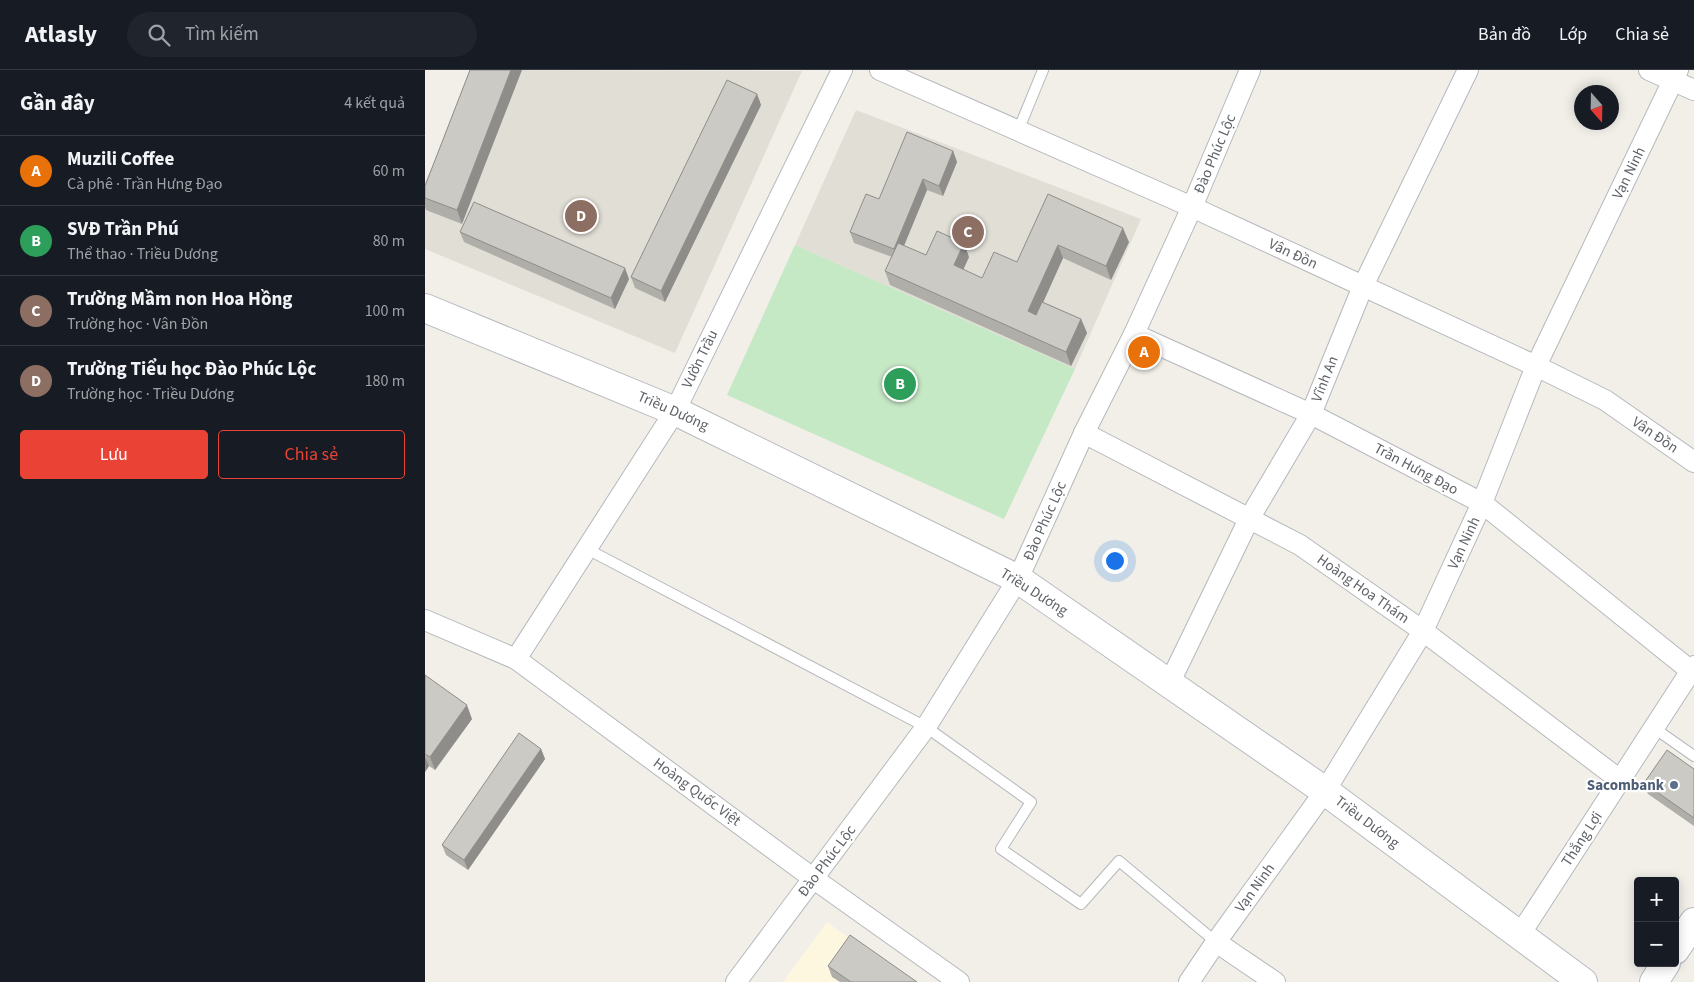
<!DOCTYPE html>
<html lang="vi">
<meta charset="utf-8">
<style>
body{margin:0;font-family:"Source Sans 3",sans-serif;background:#20242c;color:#f1f3f6}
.controls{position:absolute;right:15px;bottom:15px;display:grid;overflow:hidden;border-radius:5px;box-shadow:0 2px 12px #0003}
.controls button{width:45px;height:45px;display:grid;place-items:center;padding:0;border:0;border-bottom:1px solid #363941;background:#171b24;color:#f1f3f6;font:25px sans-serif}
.compass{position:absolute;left:1149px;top:15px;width:45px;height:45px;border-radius:50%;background:#171b24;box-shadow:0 2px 12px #0003;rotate:160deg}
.you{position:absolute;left:689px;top:490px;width:18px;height:18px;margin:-12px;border:4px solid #fff;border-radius:50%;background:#1a73e8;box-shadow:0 0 0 8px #1a73e833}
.badge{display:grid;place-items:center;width:32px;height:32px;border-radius:50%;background:#ea4335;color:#fff;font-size:16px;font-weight:700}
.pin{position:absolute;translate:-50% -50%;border:2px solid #fff;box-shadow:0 1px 5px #0006}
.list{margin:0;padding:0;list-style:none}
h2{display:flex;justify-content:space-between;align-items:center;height:65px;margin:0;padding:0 20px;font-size:21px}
h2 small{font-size:16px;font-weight:400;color:#9ea1a6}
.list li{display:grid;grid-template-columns:32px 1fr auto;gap:15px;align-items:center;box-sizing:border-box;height:70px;padding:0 20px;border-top:1px solid #363941}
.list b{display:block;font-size:19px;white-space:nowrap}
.list p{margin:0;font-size:16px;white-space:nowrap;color:#9ea1a6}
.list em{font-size:16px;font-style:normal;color:#9ea1a6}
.actions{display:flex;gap:10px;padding:15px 20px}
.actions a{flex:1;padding:11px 0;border:1px solid #ea4335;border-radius:5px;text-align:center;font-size:18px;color:#ea4335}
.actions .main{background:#ea4335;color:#fff}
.icon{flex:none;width:28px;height:28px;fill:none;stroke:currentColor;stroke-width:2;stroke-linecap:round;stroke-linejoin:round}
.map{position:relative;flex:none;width:1269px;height:912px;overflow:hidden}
header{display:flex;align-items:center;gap:30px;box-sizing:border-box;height:70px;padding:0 25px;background:#171b24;border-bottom:1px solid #363941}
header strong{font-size:24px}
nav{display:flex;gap:28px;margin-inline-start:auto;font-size:18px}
.search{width:350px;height:45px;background:#20242c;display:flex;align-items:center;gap:12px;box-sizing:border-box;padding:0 18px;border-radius:28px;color:#9ea1a6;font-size:19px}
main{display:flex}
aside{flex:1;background:#171b24}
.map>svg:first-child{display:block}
.commercial{fill:#fef7e0}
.education{fill:#e1ded6}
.pitch{fill:#c5e8c5}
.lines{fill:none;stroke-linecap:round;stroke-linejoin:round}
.lane-casing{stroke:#b5b8bc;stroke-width:12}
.street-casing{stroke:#b5b8bc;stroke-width:22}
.secondary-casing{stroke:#b6babf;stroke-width:30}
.lane{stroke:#fff;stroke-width:10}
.street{stroke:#fff;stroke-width:20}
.secondary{stroke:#fff;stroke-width:28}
.wall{fill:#afaea9}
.shaded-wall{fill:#8f8d8a}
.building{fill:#cccac5;stroke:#8f8d8a}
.service-dot{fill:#5c6f8a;stroke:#fff;stroke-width:2}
.labels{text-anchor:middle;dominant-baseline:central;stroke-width:4.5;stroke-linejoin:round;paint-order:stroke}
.street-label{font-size:15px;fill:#5f6368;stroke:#fff}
.service-label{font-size:15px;font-weight:bold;fill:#4e5e75;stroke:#fff;text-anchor:end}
</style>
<header>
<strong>Atlasly</strong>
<div class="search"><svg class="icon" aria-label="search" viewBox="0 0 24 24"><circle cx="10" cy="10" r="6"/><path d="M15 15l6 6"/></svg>Tìm kiếm</div>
<nav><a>Bản đồ</a><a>Lớp</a><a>Chia sẻ</a></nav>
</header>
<main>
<aside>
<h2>Gần đây<small>4 kết quả</small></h2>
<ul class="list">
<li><span class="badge" style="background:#e8710a">A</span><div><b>Muzili Coffee</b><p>Cà phê · Trần Hưng Đạo</p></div><em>60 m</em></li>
<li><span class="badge" style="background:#2e9e5b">B</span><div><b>SVĐ Trần Phú</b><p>Thể thao · Triều Dương</p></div><em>80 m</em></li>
<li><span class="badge" style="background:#8d6e63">C</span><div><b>Trường Mầm non Hoa Hồng</b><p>Trường học · Vân Đồn</p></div><em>100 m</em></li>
<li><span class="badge" style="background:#8d6e63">D</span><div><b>Trường Tiểu học Đào Phúc Lộc</b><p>Trường học · Triều Dương</p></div><em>180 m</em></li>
</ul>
<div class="actions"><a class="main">Lưu</a><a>Chia sẻ</a></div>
</aside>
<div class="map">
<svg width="1269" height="912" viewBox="0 0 1269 912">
<rect width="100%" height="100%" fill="#f1efe8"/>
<path class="commercial" d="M402,852l82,60h-126z"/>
<g class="education">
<path d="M52,0l325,1 -127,282 -250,-104v-67z"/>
<path d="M431,40l285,109 -66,150 -280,-124z"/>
</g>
<path class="pitch" d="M370,175l280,124 -71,150 -277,-124z"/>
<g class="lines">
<defs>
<g id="lane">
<path d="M593,61l25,-61"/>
<path d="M162,479l339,178 105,75 -30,47 80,55 38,-43 97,81"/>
<path d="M1229,658l40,28"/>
</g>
<g id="street">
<path d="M455,0l312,137 344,159 69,34 89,62"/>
<path d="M1224,0l45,20"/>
<path d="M709,264l177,80 171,89 209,168"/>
<path d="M659,363l216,112 123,86 197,149"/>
<path d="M0,550l91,39 298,220 145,103"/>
<path d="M91,589l159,-248 167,-341"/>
<path d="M745,612l79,-163 62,-105 52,-128 105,-216"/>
<path d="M1094,866l175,-270"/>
<path d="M791,872l59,40"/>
<path d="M311,912l190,-255 92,-148 66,-146 50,-99 58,-127 58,-137"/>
<path d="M764,912l27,-40 109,-151 98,-160 59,-128 54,-137 142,-296"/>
</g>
<g id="secondary">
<path d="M0,238l250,103 343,168 307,212 258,191"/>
<path d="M1250,880l19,-28"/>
<path d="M1229,912l12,-19"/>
</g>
</defs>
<use href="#lane" class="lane-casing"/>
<use href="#street" class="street-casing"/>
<use href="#secondary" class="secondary-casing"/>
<use href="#lane" class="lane"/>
<use href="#street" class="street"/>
<use href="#secondary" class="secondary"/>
</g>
<g class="wall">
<path d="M45,0l-8,154 -36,-14 -1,-3v-21z"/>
<path d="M332,24l4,11 -96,197 -30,-14 -4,-11z"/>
<path d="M528,81l4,11 -14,34 -16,-6 -23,56 22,9 43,2 -6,13 19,8 35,-16 31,-68 81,48 -18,38 -48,-22 -20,44 38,17 6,14 -16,33 -181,-81 -5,-14 7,-14 -38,-14 -4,-11z"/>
<path d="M35,162l169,47 -14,30 -151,-67z"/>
<path d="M0,605l47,44 -37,51 -6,-4 -4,6z"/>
<path d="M116,679l4,10 -77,111 -22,-15 -4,-10z"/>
<path d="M1269,699v57l-46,-32 -4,-11z"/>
<path d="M403,896l89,16h-77l-8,-5z"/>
</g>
<g class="shaded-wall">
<path d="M86,0h11l-60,154 -5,-14z"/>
<path d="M332,24l4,11 -96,197 -4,-11z"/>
<path d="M528,81l4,11 -14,34 -4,-10z"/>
<path d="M498,109l4,11 -29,70 -4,-11z"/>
<path d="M698,158l6,14 -18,38 -5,-14z"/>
<path d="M539,173l5,14 -10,22 -5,-14z"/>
<path d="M633,175l5,13 -30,67 -5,-14z"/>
<path d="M200,198l4,11 -14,30 -4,-11z"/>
<path d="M656,249l6,14 -16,33 -5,-14z"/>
<path d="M42,635l5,14 -37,51 -5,-13z"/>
<path d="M116,679l4,10 -77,111 -4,-10z"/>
<path d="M0,687l4,9 -4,6z"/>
</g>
<g class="building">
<path d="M45,0h41l-54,140 -32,-12v-12z"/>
<path d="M302,10l30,14 -96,197 -30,-14z"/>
<path d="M482,62l46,19 -14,35 -16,-7 -29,70 -44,-17 16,-38 13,5z"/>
<path d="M623,124l75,34 -17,38 -48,-21 -30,66 8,4 6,-13 39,17 -15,33 -181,-81 13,-28 28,12 11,-24 27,12 -10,22 28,13 12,-26 23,10z"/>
<path d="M49,132l151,66 -14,30 -151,-66z"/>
<path d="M0,605l42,30 -37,52 -5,-3z"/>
<path d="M94,663l22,16 -77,111 -22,-15z"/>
<path d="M1242,680l27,19v49l-50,-35z"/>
<path d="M425,865l67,47h-66l-23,-16z"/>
</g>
<circle class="service-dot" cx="1249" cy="715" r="5"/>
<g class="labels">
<g class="street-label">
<text transform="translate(790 84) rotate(-67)">Đào Phúc Lộc</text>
<text transform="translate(1204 103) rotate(-64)">Vạn Ninh</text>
<text transform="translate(868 184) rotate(25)">Vân Đồn</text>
<text transform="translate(275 289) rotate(-64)">Vườn Trầu</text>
<text transform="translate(900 309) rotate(-68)">Vĩnh An</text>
<text transform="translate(248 341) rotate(24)">Triều Dương</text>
<text transform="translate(1230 365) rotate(34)">Vân Đồn</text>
<text transform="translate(991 399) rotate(28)">Trần Hưng Đạo</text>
<text transform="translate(620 451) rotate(-66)">Đào Phúc Lộc</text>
<text transform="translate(1039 473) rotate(-65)">Vạn Ninh</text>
<text transform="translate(938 519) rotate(35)">Hoàng Hoa Thám</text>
<text transform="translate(609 522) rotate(32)">Triều Dương</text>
<text transform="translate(272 722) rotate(36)">Hoàng Quốc Việt</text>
<text transform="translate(942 752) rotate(37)">Triều Dương</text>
<text transform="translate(1157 769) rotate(-57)">Thắng Lợi</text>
<text transform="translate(402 791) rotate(-53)">Đào Phúc Lộc</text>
<text transform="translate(830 818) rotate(-54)">Vạn Ninh</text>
</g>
<g class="service-label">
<text x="1239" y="715">Sacombank</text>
</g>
</g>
</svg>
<div class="controls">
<button>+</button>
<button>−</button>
</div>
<svg class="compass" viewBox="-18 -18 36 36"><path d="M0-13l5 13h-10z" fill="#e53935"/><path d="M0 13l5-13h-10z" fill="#9ea1a6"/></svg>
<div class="you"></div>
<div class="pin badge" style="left:719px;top:282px;background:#e8710a">A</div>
<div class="pin badge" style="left:475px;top:314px;background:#2e9e5b">B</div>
<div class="pin badge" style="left:543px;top:162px;background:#8d6e63">C</div>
<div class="pin badge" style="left:156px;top:146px;background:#8d6e63">D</div>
</div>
</main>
